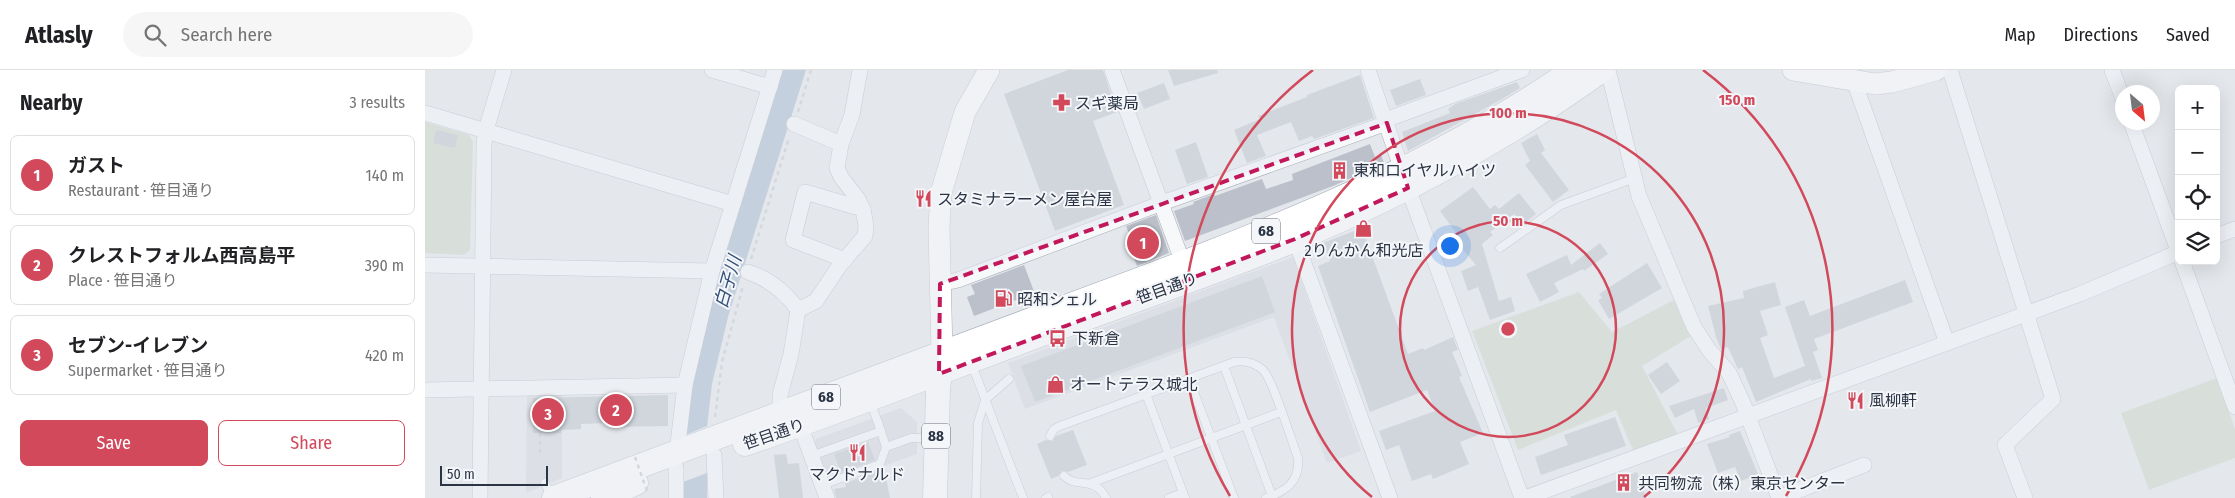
<!DOCTYPE html>
<meta charset="utf-8">
<style>
body{margin:0;font-family:"Fira Sans Condensed","Noto Sans JP",sans-serif;background:#f6f6f6;color:#202124}
.controls{position:absolute;right:15px;top:15px;display:grid;overflow:hidden;border-radius:8px;box-shadow:0 5px 20px #0002}
.controls button{width:45px;height:45px;display:grid;place-items:center;padding:0;border:0;border-bottom:1px solid #e0e0e0;background:#fff;color:#202124;font:25px sans-serif}
.compass{position:absolute;left:1690px;top:15px;width:45px;height:45px;border-radius:50%;background:#fff;box-shadow:0 5px 20px #0002;rotate:152deg}
.scale{position:absolute;left:15px;bottom:12px;width:108px;box-sizing:border-box;padding-left:5px;border:2px solid #2b3445;border-top:0;font-size:14px;line-height:18px;white-space:nowrap;color:#2b3445;-webkit-text-stroke:4px #f4f6f9;paint-order:stroke}
.you{position:absolute;left:1024px;top:175px;width:18px;height:18px;margin:-12px;border:4px solid #fff;border-radius:50%;background:#1a73e8;box-shadow:0 0 0 8px #1a73e833}
.badge{display:grid;place-items:center;width:32px;height:32px;border-radius:50%;background:#d1495b;color:#fff;font-size:16px;font-weight:700}
.pin{position:absolute;translate:-50% -50%;border:2px solid #fff;box-shadow:0 1px 5px #0006}
.list{margin:0;padding:0;list-style:none}
h2{display:flex;justify-content:space-between;align-items:center;height:65px;margin:0;padding:0 20px;font-size:21px}
h2 small{font-size:16px;font-weight:400;color:#757577}
.list li{display:grid;grid-template-columns:32px 1fr auto;gap:15px;align-items:center;box-sizing:border-box;height:80px;margin:0 10px 10px;padding:0 10px;border:1px solid #e0e0e0;border-radius:8px}
.list b{display:block;font-size:19px;white-space:nowrap}
.list p{margin:0;font-size:16px;white-space:nowrap;color:#757577}
.list em{font-size:16px;font-style:normal;color:#757577}
.actions{display:flex;gap:10px;padding:15px 20px}
.actions a{flex:1;padding:11px 0;border:1px solid #d1495b;border-radius:8px;text-align:center;font-size:18px;color:#d1495b}
.actions .main{background:#d1495b;color:#fff}
.icon{flex:none;width:28px;height:28px;fill:none;stroke:currentColor;stroke-width:2;stroke-linecap:round;stroke-linejoin:round}
.map{position:relative;flex:none;width:1810px;height:428px;overflow:hidden}
header{display:flex;align-items:center;gap:30px;box-sizing:border-box;height:70px;padding:0 25px;background:#fff;border-bottom:1px solid #e0e0e0}
header strong{font-size:24px}
nav{display:flex;gap:28px;margin-inline-start:auto;font-size:18px}
.search{width:350px;height:45px;background:#f6f6f6;display:flex;align-items:center;gap:12px;box-sizing:border-box;padding:0 18px;border-radius:28px;color:#757577;font-size:19px}
main{display:flex}
aside{flex:1;background:#fff}
.map>svg:first-child{display:block}
.built{fill:#d2d6de}
.green{fill:#c9d6c5}
.water{fill:#9fb4cc}
.pier{fill:#e4e7ec}
.building{fill:#bbc0ca}
.lines{fill:none;stroke-linecap:round;stroke-linejoin:round}
.lane-casing{stroke:#a9aeb7;stroke-width:9}
.street-casing{stroke:#a9aeb7;stroke-width:16}
.secondary-casing{stroke:#a9aeb7;stroke-width:22}
.primary-casing{stroke:#a3abb8;stroke-width:25}
.path{stroke:#c2c5cb;stroke-width:2.5;stroke-dasharray:4 4;stroke-linecap:butt}
.lane{stroke:#f7f8fa;stroke-width:8}
.street{stroke:#f7f8fa;stroke-width:15}
.secondary{stroke:#fff;stroke-width:21}
.primary{stroke:#fff;stroke-width:24}
.path-bridge{stroke:#c2c5cb;stroke-width:2.5;stroke-dasharray:4 4;stroke-linecap:butt}
.marked{fill:none;stroke:#c2185b;stroke-width:4;stroke-dasharray:10 6;stroke-linejoin:round}
.ring{fill:none;stroke:#d1495b;stroke-width:2.5}
.labels{text-anchor:middle;dominant-baseline:central;stroke-width:4;stroke-linejoin:round;paint-order:stroke}
.shield{fill:#f4f6f9;stroke:#676e7b;stroke-width:1}
.shield-label{font-size:15px;font-weight:bold;fill:#2b3445}
.poi-label{font-size:16px;fill:#2b3445;stroke:#f4f6f9;text-anchor:start}
.street-label{font-size:16px;fill:#2b3445;stroke:#f4f6f9}
.water-label{font-size:18px;font-style:italic;fill:#34527a;stroke:#f4f6f9}
.centre{fill:#d1495b;stroke:#f4f6f9;stroke-width:2.5}
.ring-label{font-size:15px;text-anchor:middle;font-weight:bold;fill:#d1495b;stroke:#f4f6f9;stroke-width:4;stroke-linejoin:round;paint-order:stroke}
</style>
<header>
<strong>Atlasly</strong>
<div class="search"><svg class="icon" aria-label="search" viewBox="0 0 24 24"><circle cx="10" cy="10" r="6"/><path d="M15 15l6 6"/></svg>Search here</div>
<nav><a>Map</a><a>Directions</a><a>Saved</a></nav>
</header>
<main>
<aside>
<h2>Nearby<small>3 results</small></h2>
<ul class="list">
<li><span class="badge">1</span><div><b>ガスト</b><p>Restaurant · 笹目通り</p></div><em>140 m</em></li>
<li><span class="badge">2</span><div><b>クレストフォルム西高島平</b><p>Place · 笹目通り</p></div><em>390 m</em></li>
<li><span class="badge">3</span><div><b>セブン-イレブン</b><p>Supermarket · 笹目通り</p></div><em>420 m</em></li>
</ul>
<div class="actions"><a class="main">Save</a><a>Share</a></div>
</aside>
<div class="map">
<svg width="1810" height="428" viewBox="0 0 1810 428">
<rect width="100%" height="100%" fill="#e4e7ec"/>
<g class="built">
<path d="M868,187l68,194 -34,12 -53,-146 -249,92 -17,-46z"/>
<path d="M102,324h35v84l-36,15z"/>
<path d="M476,338l16,14v32l-89,32 -14,-41 2,-6z"/>
</g>
<g class="green">
<path d="M0,52l44,13 4,7 -3,108 -6,5 -39,-2z"/>
<path d="M1154,222l33,40 62,-32 17,36 -49,30 36,69 -43,20 -19,-45 -98,40 -46,-119z"/>
<path d="M1792,308l18,51v29l-86,32 -28,-77z"/>
</g>
<path class="water" d="M356,0h25l-78,247 -16,67 -5,43v71h-24v-62l5,-44 19,-82z"/>
<path class="pier" d="M282,356v47l-24,9v-46z"/>
<g class="building">
<path d="M643,0h35l14,42 -24,9 31,84 -69,26 -51,-137z"/>
<path d="M743,0h49l1,3 -44,13z"/>
<path d="M935,5l14,43 -60,21 -2,-3 -13,5 -8,-19 -34,13 9,21 -19,7 -13,-33 26,-11 -2,-3 49,-19v-2z"/>
<path d="M995,9l6,16 -30,11 -6,-16z"/>
<path d="M1092,12l3,6 -16,10 -96,53 -6,-19 48,-19 -2,-4 7,-5z"/>
<path d="M739,13l6,16 -26,10 -7,-16z"/>
<path d="M11,60l22,5 -3,13 -22,-5z"/>
<path d="M1112,64l8,16 -4,3 28,37 -16,12 -28,-37 5,-4 -9,-18z"/>
<path d="M771,72l12,35 -21,7 -12,-34z"/>
<path d="M945,74l5,13 6,-2 3,8 -51,23 -148,55 -11,-30 20,-7 -1,-2 21,-8 1,2 47,-17 4,10 27,-9 -1,-6z"/>
<path d="M1048,117l17,22 5,-4 4,4 20,-16 17,21 -13,10 -9,-10 -24,18 3,3 -11,9 17,57 12,-4 4,14 -25,9 -12,-33 -10,4 -7,-20 15,-6 -24,-28 5,-3 -17,-23z"/>
<path d="M731,145l13,38 -32,13 -10,-26 4,-2 -5,-12z"/>
<path d="M937,158l46,126 15,-6 1,2 29,-13 5,13 -6,2 10,24 -3,1 24,56 -23,9 9,22 -36,15 -2,-5 -19,7 -13,-36 -13,5 -7,-19 56,-20 -8,-21 -57,22 -52,-146 12,-5 -7,-18z"/>
<path d="M1175,173l8,11 -24,17 -1,-2 -29,14 5,9 -19,10 -14,-28 41,-19 4,10z"/>
<path d="M1222,193l15,25 -53,31 -11,-19 4,-2 -3,-4z"/>
<path d="M599,195l14,37 -11,4 -3,-9 -50,19 -7,-19 8,-3 -4,-9z"/>
<path d="M837,206l13,36 -240,90 -14,-36z"/>
<path d="M1480,210l8,22 -99,37 4,11 -5,2 9,26 -11,3v-2l-55,23 -14,-35 -4,2 -10,-22 -7,2 -5,-12 -8,-31 36,-8 -1,-7 32,-9 6,23 -21,6 8,24 -8,3 14,40 31,-12 -20,-59 19,-7 6,16z"/>
<path d="M1242,292l13,19 -19,13 -13,-19z"/>
<path d="M1299,318l4,12 -22,8 3,11 -11,4 -4,-14 -19,9 -6,-12z"/>
<path d="M243,325v31l-58,1v-4l-29,1v5l-20,1v3h-28v-35z"/>
<path d="M1190,347l11,29 -85,29 -6,-18 33,-12 -4,-10z"/>
<path d="M648,360l14,35 -19,7 -6,-1 -4,5 -7,3 -14,-35 9,-4 6,1 4,-5z"/>
<path d="M1315,361l18,43 -17,7 -6,-14 -17,6 -11,-29 23,-7 -1,-2z"/>
<path d="M443,372l7,18 -34,12 -7,-18z"/>
<path d="M361,384l2,10 11,-1 4,35h-24l-5,-43z"/>
<path d="M453,401l3,7 5,-1 4,21h-54l-2,-9 12,-2 -1,-4z"/>
<path d="M1212,402l9,26h-75l-1,-1z"/>
</g>
<g class="lines">
<defs>
<g id="lane">
<path d="M1075,178l61,-43 74,-27"/>
<path d="M547,295l51,133"/>
<path d="M799,296l48,130"/>
<path d="M764,309l45,119"/>
<path d="M721,324l39,104"/>
<path d="M625,366l4,-7 6,-3 174,-64c10,-2 21,1 29,8 10,10 29,72 35,88 2,24 -12,33 -32,40"/>
<path d="M461,377l25,-9h24"/>
<path d="M386,386l70,-25 -11,-30"/>
<path d="M639,406c13,13 30,-1 42,22"/>
<path d="M120,413l6,13"/>
<path d="M666,413l190,-71"/>
<path d="M397,415l58,-21 6,-17 -5,-16"/>
<path d="M551,428l2,-75 7,-23 24,-21"/>
<path d="M621,428l2,-1"/>
<path d="M744,428l14,-5"/>
</g>
<g id="street">
<path d="M287,0l58,17"/>
<path d="M687,0l71,193"/>
<path d="M943,0l40,118 114,310"/>
<path d="M1183,0l31,126 55,131 15,23 20,23 14,30 36,95"/>
<path d="M1525,0l103,329 -48,46 20,53"/>
<path d="M1687,0l11,29"/>
<path d="M1429,11l93,262"/>
<path d="M0,43l308,91"/>
<path d="M960,50l137,-50"/>
<path d="M1706,52l48,131"/>
<path d="M369,54l47,20"/>
<path d="M1791,166l19,-7"/>
<path d="M870,169l95,259"/>
<path d="M420,190l-52,-20 12,-48 58,17"/>
<path d="M1757,191l53,146"/>
<path d="M0,195l287,6"/>
<path d="M323,202c21,7 37,19 50,38"/>
<path d="M515,214l18,-4 204,-77 225,-80"/>
<path d="M0,320l260,-5"/>
<path d="M355,344v-19l11,-41 7,-44 18,-9 24,-36 25,-29 1,-10 -3,-17 -5,-10 -17,-22 -4,-9 4,-24 11,-29 8,-45"/>
<path d="M375,355l27,73"/>
<path d="M252,382l8,-67 27,-114 63,-201"/>
<path d="M289,385l2,43"/>
<path d="M251,398v30"/>
<path d="M55,428l4,-354 2,-14 18,-60"/>
<path d="M1100,428l555,-204 99,-42"/>
<path d="M1354,428l85,-33"/>
</g>
<g id="secondary">
<path d="M1368,0l82,14 17,-2 44,-12"/>
<path d="M517,283l-3,-125 2,-35 24,-81 24,-42"/>
</g>
<g id="primary">
<path d="M320,374c107,-37 213,-79 319,-118 116,-42 235,-82 345,-139 67,-34 132,-73 193,-117"/>
<path d="M129,428c163,-61 326,-122 490,-183 183,-68 367,-133 529,-245"/>
<path d="M178,428l33,-15"/>
<path d="M510,428l3,-108 3,-30"/>
</g>
</defs>
<use href="#lane" class="lane-casing"/>
<use href="#street" class="street-casing"/>
<use href="#secondary" class="secondary-casing"/>
<use href="#primary" class="primary-casing"/>
<g class="path">
<path d="M373,42l13,-42"/>
<path d="M326,189l38,-121"/>
<path d="M290,347l7,-55 21,-76"/>
<path d="M115,363v20"/>
</g>
<use href="#lane" class="lane"/>
<use href="#street" class="street"/>
<use href="#secondary" class="secondary"/>
<use href="#primary" class="primary"/>
<path class="path-bridge" d="M210,387l12,34h2"/>
</g>
<path d="M0 0H1810V428H0ZM962,53l21,65 -113,51 -356,135 1,-90z" fill="#e4e7ec" fill-opacity=".55" fill-rule="evenodd"/>
<path class="marked" d="M962,53l21,65 -113,51 -356,135 1,-90z"/>
<g class="ring">
<circle cx="1083" cy="259" r="108"/>
<path d="M947 427A216 216 0 1 1 1219 427"/>
<path d="M805 426A324 324 0 0 1 888 0M1278 0A324 324 0 0 1 1361 426"/>
</g>
<defs>
<symbol id="pharmacy-bare" viewBox="-9 -9 18 18"><path d="M-2-6h4v4h4v4h-4v4h-4v-4h-4v-4h4Z" fill="#d1495b" stroke="#f4f6f9" stroke-width="2.5" paint-order="stroke"/></symbol>
<symbol id="building-bare" viewBox="-9 -9 18 18"><path d="M-4-6H4V6H1V3H-1V6H-4ZM-2.5-4.3h1.7v1.8h-1.7ZM.8-4.3h1.7v1.8H.8ZM-2.5-1h1.7V.8h-1.7ZM.8-1h1.7V.8H.8Z" fill="#d1495b" stroke="#f4f6f9" stroke-width="2.5" paint-order="stroke"/></symbol>
<symbol id="restaurant-bare" viewBox="-9 -9 18 18"><path d="M-5-6h1v4h1v-4h1v4h1v-4h1v5L-1.5 .5V6h-2V.5L-5-1ZM5-6V6H3V1.5H1.5Q1.5-4 5-6Z" fill="#d1495b" stroke="#f4f6f9" stroke-width="2.5" paint-order="stroke"/></symbol>
<symbol id="shop-bare" viewBox="-9 -9 18 18"><path d="M-5-2.5h2.3a2.7 3.5 0 0 1 5.4 0H5L5.5 6h-11ZM-1.5-2.5h3a1.5 2.3 0 0 0-3 0Z" fill="#d1495b" stroke="#f4f6f9" stroke-width="2.5" paint-order="stroke"/></symbol>
<symbol id="fuel-bare" viewBox="-9 -9 18 18"><path d="M-5.5-6h7V0h2V4h1.3V-2.5L3-4.5l.8-.8L6-3V5H2.5V1h-1V6h-7ZM-4.2-4.7v3.2H.2V-4.7Z" fill="#d1495b" stroke="#f4f6f9" stroke-width="2.5" paint-order="stroke"/></symbol>
<symbol id="bus-bare" viewBox="-9 -9 18 18"><path d="M-5-6H5V4H4V6H2V4H-2V6H-4V4H-5ZM-3.5-4V0h7V-4ZM-3.5 1.2v1.5H-2V1.2ZM2 1.2v1.5H3.5V1.2Z" fill="#d1495b" stroke="#f4f6f9" stroke-width="2.5" paint-order="stroke"/></symbol>
</defs>
<g fill-rule="evenodd">
<use href="#pharmacy-bare" x="624" y="20" width="25" height="25"/>
<use href="#building-bare" x="902" y="88" width="25" height="25"/>
<use href="#restaurant-bare" x="486" y="116" width="25" height="25"/>
<use href="#shop-bare" x="926" y="146" width="25" height="25"/>
<use href="#fuel-bare" x="566" y="216" width="25" height="25"/>
<use href="#bus-bare" x="620" y="256" width="25" height="25"/>
<use href="#shop-bare" x="618" y="302" width="25" height="25"/>
<use href="#restaurant-bare" x="1418" y="318" width="25" height="25"/>
<use href="#restaurant-bare" x="420" y="370" width="25" height="25"/>
<use href="#building-bare" x="1186" y="400" width="25" height="25"/>
</g>
<g class="labels">
<g class="shield">
<rect x="827" y="148.5" width="28" height="25" rx="4"/>
<rect x="387" y="314.5" width="28" height="25" rx="4"/>
<rect x="497" y="353.5" width="28" height="25" rx="4"/>
</g>
<g class="shield-label">
<text x="841" y="161">68</text>
<text x="401" y="327">68</text>
<text x="511" y="366">88</text>
</g>
<g class="poi-label">
<text x="650" y="33">スギ薬局</text>
<text x="928" y="100">東和ロイヤルハイツ</text>
<text x="512" y="129">スタミナラーメン屋台屋</text>
<text x="939" y="180" text-anchor="middle">2りんかん和光店</text>
<text x="592" y="229">昭和シェル</text>
<text x="647" y="268">下新倉</text>
<text x="645" y="314">オートテラス城北</text>
<text x="1444" y="330">風柳軒</text>
<text x="432" y="404" text-anchor="middle">マクドナルド</text>
<text x="1213" y="413">共同物流（株）東京センター</text>
</g>
<g class="street-label">
<text transform="translate(742 218) rotate(-20)">笹目通り</text>
<text transform="translate(349 364) rotate(-19)">笹目通り</text>
</g>
<g class="water-label">
<text transform="translate(303 212) rotate(-74)">白子川</text>
</g>
</g>
<circle cx="1083" cy="259" r="8" class="centre"/>
<g class="ring-label">
<text x="1312" y="35">150 m</text>
<text x="1083" y="48">100 m</text>
<text x="1083" y="156">50 m</text>
</g>
</svg>
<div class="controls">
<button>+</button>
<button>−</button>
<button><svg class="icon" aria-label="locate" viewBox="0 0 24 24"><circle cx="12" cy="12" r="6"/><path d="M12 2v4M12 18v4M2 12h4M18 12h4"/></svg></button>
<button><svg class="icon" aria-label="layers" viewBox="0 0 24 24"><path d="M12 4l9 5-9 5-9-5zM3 14l9 5 9-5"/></svg></button>
</div>
<svg class="compass" viewBox="-18 -18 36 36"><path d="M0-13l5 13h-10z" fill="#e53935"/><path d="M0 13l5-13h-10z" fill="#757577"/></svg>
<div class="scale">50 m</div>
<div class="you"></div>
<div class="pin badge" style="left:718px;top:173px">1</div>
<div class="pin badge" style="left:191px;top:340px">2</div>
<div class="pin badge" style="left:123px;top:344px">3</div>
</div>
</main>
